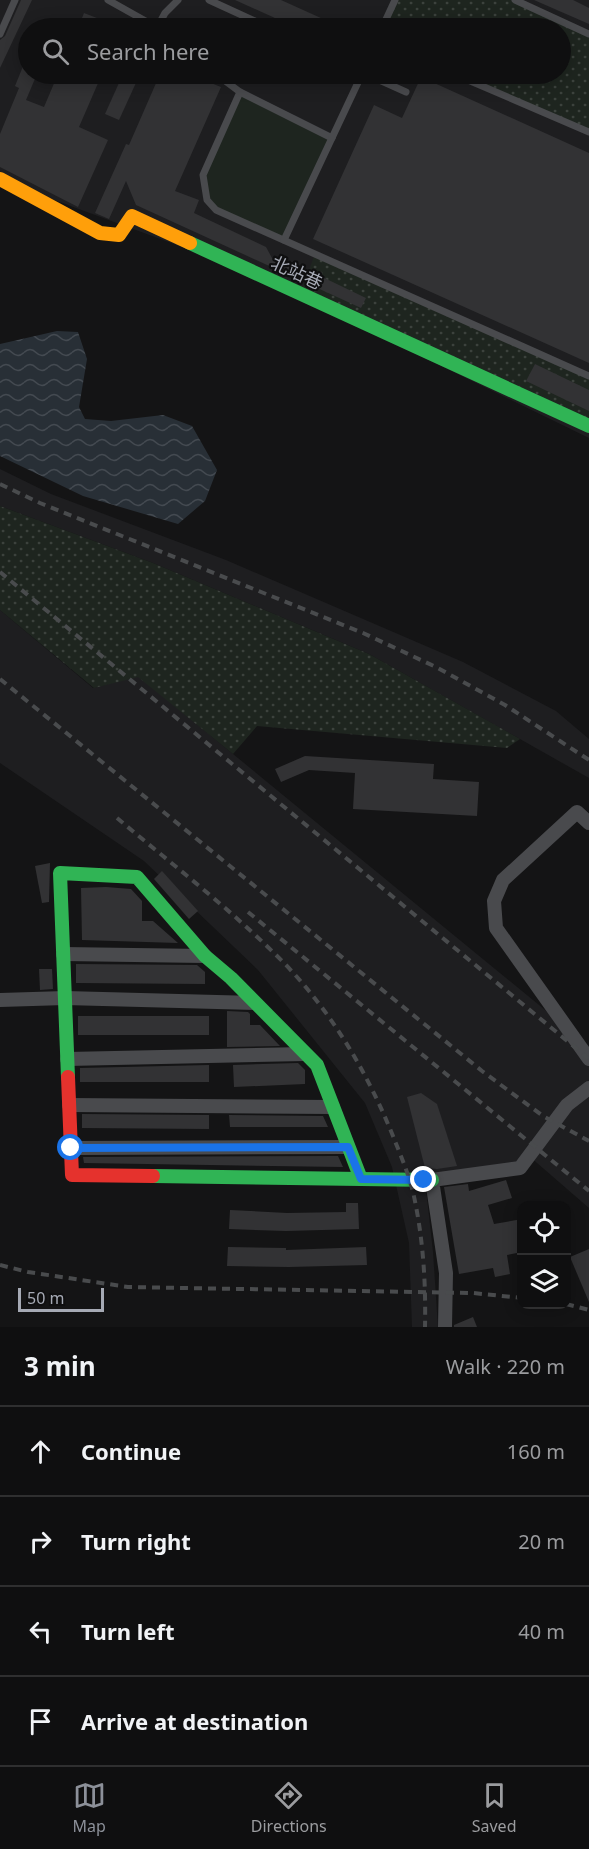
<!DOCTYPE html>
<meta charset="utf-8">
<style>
body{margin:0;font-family:"Noto Sans","Noto Sans SC",sans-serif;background:#1d1d1e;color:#f1f3f6}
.controls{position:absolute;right:18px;bottom:18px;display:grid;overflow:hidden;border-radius:12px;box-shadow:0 3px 15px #0003}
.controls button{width:54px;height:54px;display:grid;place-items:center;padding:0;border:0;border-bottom:2px solid #2f2f30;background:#0f0f10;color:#f1f3f6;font:30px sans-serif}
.scale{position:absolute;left:18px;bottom:15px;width:86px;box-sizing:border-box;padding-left:6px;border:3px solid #a6aab5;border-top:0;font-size:16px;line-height:21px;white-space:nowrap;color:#a6aab5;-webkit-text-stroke:4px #0f0f10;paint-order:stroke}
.stop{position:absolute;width:18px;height:18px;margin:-14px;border:4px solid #1a73e8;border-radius:50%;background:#fff}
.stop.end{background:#1a73e8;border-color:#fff;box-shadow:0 2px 6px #0008}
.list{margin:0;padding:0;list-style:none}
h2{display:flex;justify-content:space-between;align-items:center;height:78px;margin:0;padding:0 24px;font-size:26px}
h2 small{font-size:20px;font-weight:400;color:#9b9c9f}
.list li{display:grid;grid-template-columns:39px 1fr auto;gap:18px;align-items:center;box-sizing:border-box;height:90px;padding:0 24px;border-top:2px solid #2f2f30}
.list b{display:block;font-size:22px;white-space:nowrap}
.list em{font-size:20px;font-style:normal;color:#9b9c9f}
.icon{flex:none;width:33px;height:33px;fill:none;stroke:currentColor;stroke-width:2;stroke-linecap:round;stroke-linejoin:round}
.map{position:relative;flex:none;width:589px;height:1327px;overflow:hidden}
.search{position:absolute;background:#0f0f10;box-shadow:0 3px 15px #0003;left:18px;right:18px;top:18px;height:66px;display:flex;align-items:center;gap:15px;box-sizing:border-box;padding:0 21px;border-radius:33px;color:#9b9c9f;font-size:22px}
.sheet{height:438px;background:#0f0f10}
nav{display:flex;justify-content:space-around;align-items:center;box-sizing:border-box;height:84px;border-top:2px solid #2f2f30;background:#0f0f10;font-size:16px;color:#9b9c9f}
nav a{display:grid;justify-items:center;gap:3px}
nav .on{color:#8c9099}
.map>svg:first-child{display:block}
.built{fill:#1e1e20;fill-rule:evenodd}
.grass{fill:url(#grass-dots)}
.pitch{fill:#1e251f}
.water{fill:url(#water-waves)}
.building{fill:#323234}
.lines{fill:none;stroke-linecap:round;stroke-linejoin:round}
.lane{stroke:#494a4d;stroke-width:7}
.street{stroke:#494a4d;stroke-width:14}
.fast{stroke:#30b455;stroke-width:14}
.slow{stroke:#ff9f0a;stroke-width:14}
.jam{stroke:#e5322d;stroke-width:14}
.rail{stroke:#494b4d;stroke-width:4;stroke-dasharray:8 6;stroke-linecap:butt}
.route{stroke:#1a73e8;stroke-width:8}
.labels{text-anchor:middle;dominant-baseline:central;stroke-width:4.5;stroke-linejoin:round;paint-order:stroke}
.street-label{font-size:18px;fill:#a6aab5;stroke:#0f0f10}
</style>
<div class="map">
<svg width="589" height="1327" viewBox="0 0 589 1327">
<defs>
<pattern id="grass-dots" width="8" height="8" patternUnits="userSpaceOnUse" patternTransform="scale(1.5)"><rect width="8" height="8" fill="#1e251f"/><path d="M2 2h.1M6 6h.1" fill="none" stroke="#3c423d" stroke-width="1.8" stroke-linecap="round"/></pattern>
<pattern id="water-waves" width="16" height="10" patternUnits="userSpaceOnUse" patternTransform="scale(1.5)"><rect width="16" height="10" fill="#282f36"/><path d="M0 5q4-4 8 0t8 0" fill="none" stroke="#444a51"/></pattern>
</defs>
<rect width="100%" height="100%" fill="#141415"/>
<g class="built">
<path d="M0,0h589v438l-347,-169 -242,-89zM28,28h532v46h-532z"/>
<path d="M0,469l51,25 175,66 237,102 93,49 33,28v39l-220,-124 -216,-91 -153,-57z"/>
<path d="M0,610l93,78 45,-12 451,370v162l-60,-52 -9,12 -95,12 8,72 5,75h-26l-3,-84 -17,-76 -27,-64 -107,-133 -114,-109 -144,-98z"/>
</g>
<g class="grass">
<path d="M395,0h120l74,34v98l-135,-58h106v-46h-177z"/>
<path d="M315,254l274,122v50l-289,-132z"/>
<path d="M0,506l153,57 216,91 151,85 -13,9 -250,-22 -24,28 -95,-77 -44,11 -94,-78z"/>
</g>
<path class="pitch" d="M240,92l92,46 -48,102 -66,-29 -11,-11 -4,-25z"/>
<path class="water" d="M57,331l21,1 9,27 -8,48 6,12 26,2 52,-6 29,11 25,44 -12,31 -27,23 -95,-28 -83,-40v-112z"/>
<g class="building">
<path d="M21,0h11l-32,68v-28l5,-4z"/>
<path d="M235,0h46l62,28h-46z"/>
<path d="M534,0h39l16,8v16z"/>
<path d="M84,13l18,7 -4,8h-20z"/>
<path d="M28,54v20h9l-11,26 18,7 14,-33h44l-23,53 29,13 -30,67 -78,-40v-33l19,-46 -4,-2z"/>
<path d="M123,74h17l-21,46 -14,-6z"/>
<path d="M160,74h28l33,13 -46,104 24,9 -5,13 72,34 6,11 40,19 2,-4 52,25 -5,10 -225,-103 -10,-24 -17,38 -14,-6 31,-69 3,1z"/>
<path d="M421,77l168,76v210l-276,-124 61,-134 28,13z"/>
<path d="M535,364l54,26v21l-63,-30z"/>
<path d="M305,756l129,8 -1,15 46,3 -2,34 -124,-7 2,-36 -46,-3 -28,12 -6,-13z"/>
<path d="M50,863l-1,39 -7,1 -7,-37z"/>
<path d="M162,871l36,40 -9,8 -35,-40z"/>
<path d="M106,887l25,2 11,12v20h11l25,22 -96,-3 -1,-52z"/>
<path d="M76,964l121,1 8,7v12l-129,-1z"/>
<path d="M39,969h13l1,20 -13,1z"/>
<path d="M227,1011l21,1 2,2v11h10l20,21 -53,1z"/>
<rect x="78" y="1016" width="131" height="19"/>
<path d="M298,1063l7,7v14l-71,3 -1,-22z"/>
<path d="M209,1065v17h-129v-14z"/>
<path d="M421,1093l16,11 20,62 -20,3 -12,-1 -18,-71z"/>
<path d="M82,1114l127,1v14l-127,-1z"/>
<path d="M229,1115l94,1 5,11h-98z"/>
<path d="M338,1156l5,11 -259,-4 -1,-6z"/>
<path d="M506,1180l6,18 -24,7 6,19 28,-5v33l-15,3 3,19 -15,3 -2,-9 -34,6 -15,-87 24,-3 1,7z"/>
<path d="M346,1203h12l1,26 -73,2 -57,-2 1,-19 57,3 59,-1z"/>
<path d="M228,1247l58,1v2l80,-3 1,18 -78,2 -62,-1z"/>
<path d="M589,1249v53l-19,-45z"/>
<path d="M473,1317l4,10h-23v-2z"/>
</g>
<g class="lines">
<g class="lane">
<path d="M108,0l50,28"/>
<path d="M209,0l61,28"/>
<path d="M515,0l74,34"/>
<path d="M157,28l8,-15 13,-13"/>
<path d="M382,28l13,-28"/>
<path d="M0,34l15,-34"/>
<path d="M216,74l24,18 -37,83 4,25 9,10 373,166"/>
<path d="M366,74l40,18"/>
<path d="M454,74l135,58"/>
<path d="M240,92l92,46"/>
<path d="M284,240l78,-166"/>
</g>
<g class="street">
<path d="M589,823l-12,-11 -74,68 -9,21 2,27 93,131"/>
<path d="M63,954l142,2"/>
<path d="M0,1000l65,-2 190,5"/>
<path d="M67,1059l238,-5"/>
<path d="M69,1105l264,2"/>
<path d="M71,1148l277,-1"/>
<path d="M445,1327l1,-54 -14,-93 88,-12 47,-63 22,-17"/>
</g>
<g class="fast">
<path d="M190,243l399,183"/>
<path d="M68,1077l-8,-204 77,4 68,79 26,22 86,87 44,114"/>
<path d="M153,1176l279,4"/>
</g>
<path class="slow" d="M0,179l100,54 19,2 13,-19 58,27"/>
<path class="jam" d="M68,1077l4,98 81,1"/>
<g class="rail">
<path d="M0,484l40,19 323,130 73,34 69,38 84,55"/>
<path d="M0,572l589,487"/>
<path d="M0,679l482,392 61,45 46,25"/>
<path d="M117,818c56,47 116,93 168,146 48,50 82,108 108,172 7,18 15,36 20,56 10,44 13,90 12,135"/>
<path d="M248,912l341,279"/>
<path d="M0,1265l28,7 100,15 345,6 49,5"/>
<path d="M566,1304l23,6"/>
</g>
</g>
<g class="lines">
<path class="route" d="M71,1148l277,-1 13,32 63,1"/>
</g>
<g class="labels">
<g class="street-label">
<text transform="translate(297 272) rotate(25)">北站巷</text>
</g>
</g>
</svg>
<div class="controls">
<button><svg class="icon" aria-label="locate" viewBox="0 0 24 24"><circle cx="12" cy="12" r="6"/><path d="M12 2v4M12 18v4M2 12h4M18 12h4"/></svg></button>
<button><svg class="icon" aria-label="layers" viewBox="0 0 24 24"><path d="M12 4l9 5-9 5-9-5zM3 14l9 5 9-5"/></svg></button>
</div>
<div class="scale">50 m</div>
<div class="stop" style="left:71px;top:1148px"></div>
<div class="stop end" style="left:424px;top:1180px"></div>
<div class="search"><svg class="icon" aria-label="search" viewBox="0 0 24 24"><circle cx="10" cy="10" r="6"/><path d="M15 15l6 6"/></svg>Search here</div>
</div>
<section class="sheet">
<h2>3 min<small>Walk · 220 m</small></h2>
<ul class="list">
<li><svg class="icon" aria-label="ahead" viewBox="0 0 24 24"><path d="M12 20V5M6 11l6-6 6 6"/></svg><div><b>Continue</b></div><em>160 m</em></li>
<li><svg class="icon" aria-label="right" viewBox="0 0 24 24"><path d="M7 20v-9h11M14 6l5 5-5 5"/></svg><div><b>Turn right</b></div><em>20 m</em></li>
<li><svg class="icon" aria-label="left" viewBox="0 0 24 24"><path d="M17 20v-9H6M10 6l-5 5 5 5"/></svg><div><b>Turn left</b></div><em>40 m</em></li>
<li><svg class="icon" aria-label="arrive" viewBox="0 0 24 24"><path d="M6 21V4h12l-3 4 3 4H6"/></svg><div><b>Arrive at destination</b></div></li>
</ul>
</section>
<nav>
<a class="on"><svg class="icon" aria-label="map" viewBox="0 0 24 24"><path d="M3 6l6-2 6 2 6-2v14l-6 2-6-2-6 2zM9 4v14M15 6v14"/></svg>Map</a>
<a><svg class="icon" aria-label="directions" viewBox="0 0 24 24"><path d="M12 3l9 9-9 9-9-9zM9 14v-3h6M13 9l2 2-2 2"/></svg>Directions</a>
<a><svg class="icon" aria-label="saved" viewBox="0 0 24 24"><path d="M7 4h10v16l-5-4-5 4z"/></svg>Saved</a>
</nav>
